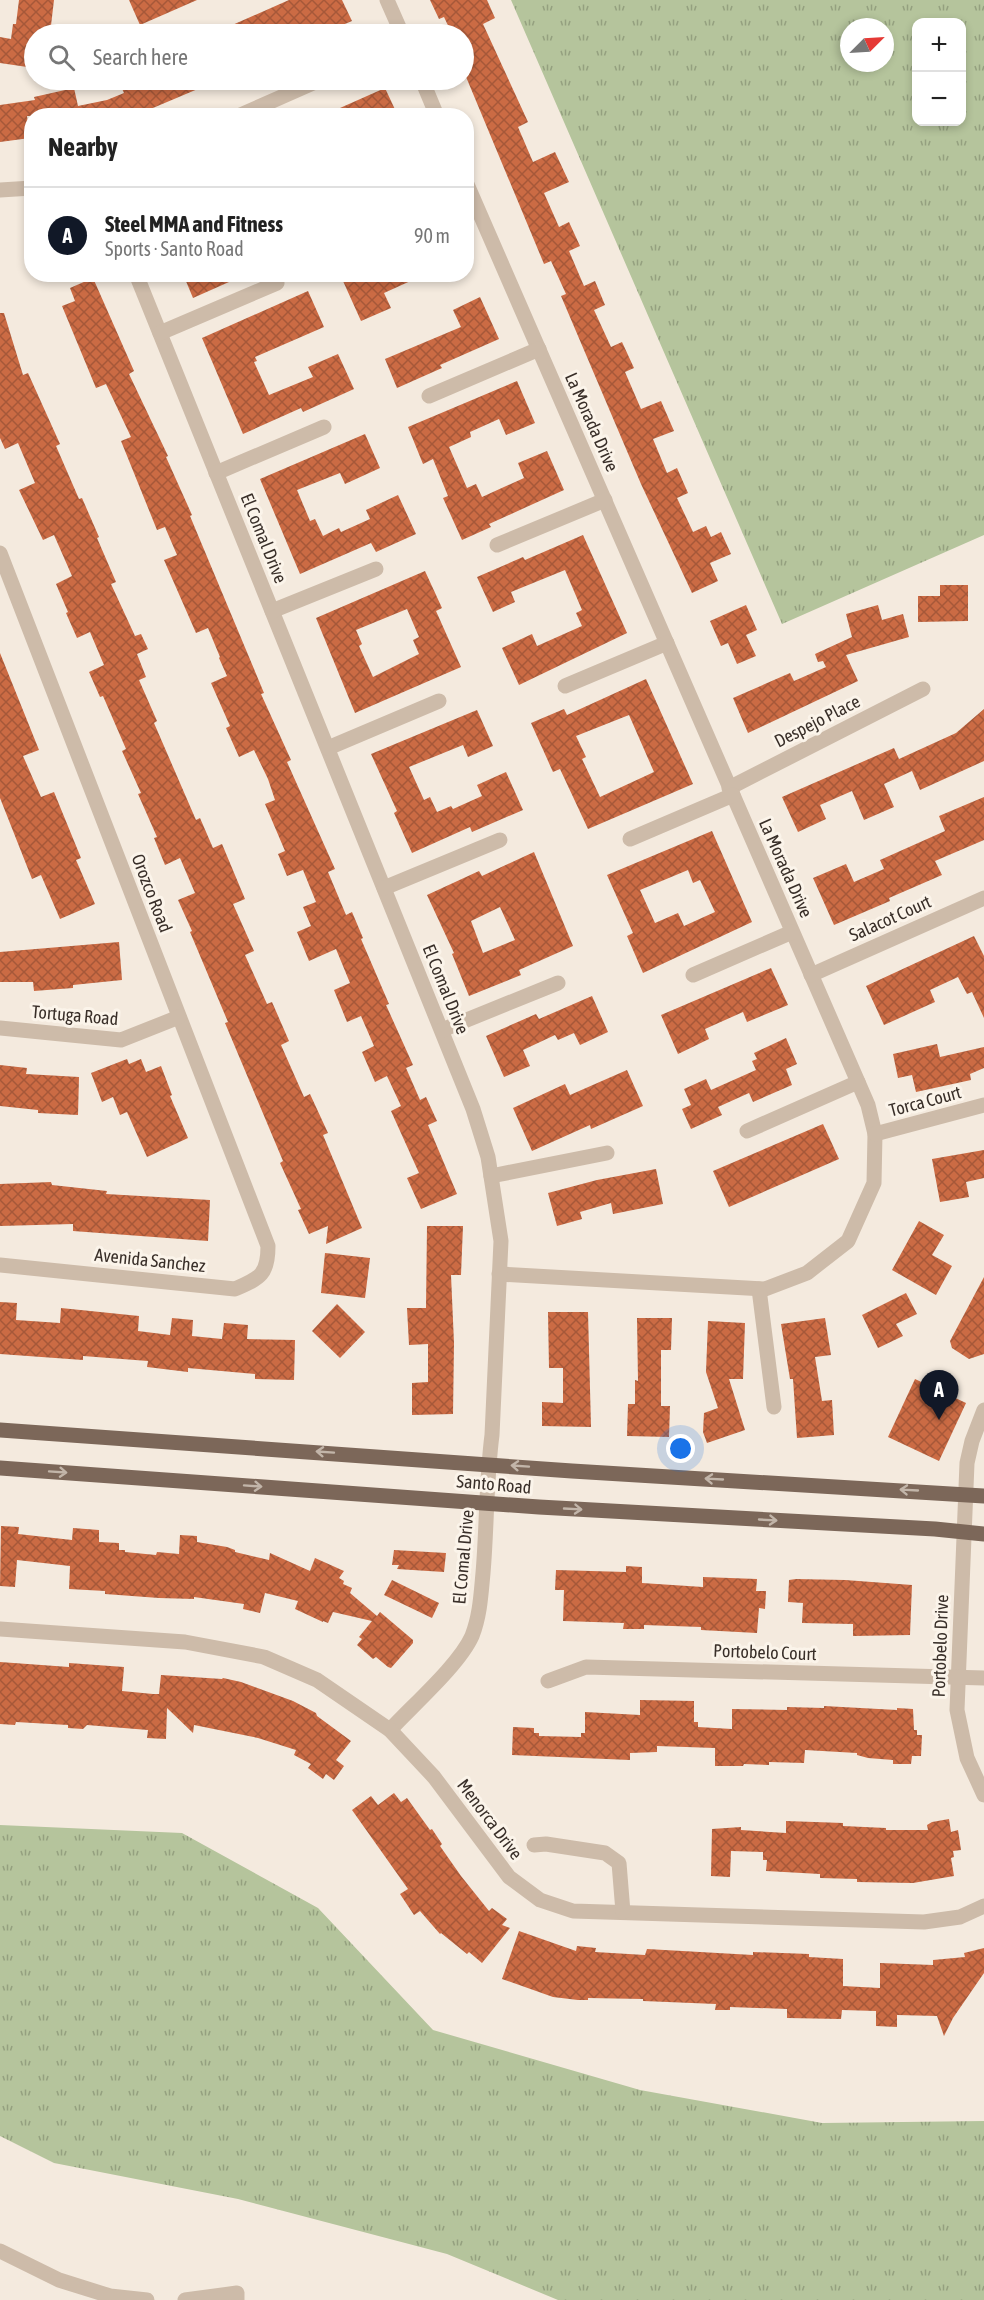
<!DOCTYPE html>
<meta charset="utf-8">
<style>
body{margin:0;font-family:"Asap Condensed",sans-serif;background:#f2f2f2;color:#222}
.controls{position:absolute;right:18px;top:18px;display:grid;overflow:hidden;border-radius:12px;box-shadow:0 3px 9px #0003}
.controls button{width:54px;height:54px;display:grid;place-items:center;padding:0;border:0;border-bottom:2px solid #e0e0e0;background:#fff;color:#222;font:30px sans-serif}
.compass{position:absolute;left:840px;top:18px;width:54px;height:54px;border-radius:50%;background:#fff;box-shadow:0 3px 9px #0003;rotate:66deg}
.you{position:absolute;left:681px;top:1449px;width:21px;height:21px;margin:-15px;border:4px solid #fff;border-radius:50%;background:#1a73e8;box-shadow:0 0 0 9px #1a73e833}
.badge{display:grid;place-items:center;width:39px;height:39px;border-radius:50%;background:#111827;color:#fff;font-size:20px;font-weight:700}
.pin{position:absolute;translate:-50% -50px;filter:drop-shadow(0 2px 3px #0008)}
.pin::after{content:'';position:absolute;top:32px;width:21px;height:18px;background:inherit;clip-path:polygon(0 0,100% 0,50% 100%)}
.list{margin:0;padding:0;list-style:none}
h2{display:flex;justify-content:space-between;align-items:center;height:78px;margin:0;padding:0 24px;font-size:26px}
h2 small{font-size:20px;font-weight:400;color:#767676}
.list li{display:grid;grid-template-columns:39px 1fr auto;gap:18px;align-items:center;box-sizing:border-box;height:96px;padding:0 24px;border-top:2px solid #e0e0e0}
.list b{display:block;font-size:22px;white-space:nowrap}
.list p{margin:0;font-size:20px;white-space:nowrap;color:#767676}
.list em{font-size:20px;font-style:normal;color:#767676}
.icon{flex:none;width:33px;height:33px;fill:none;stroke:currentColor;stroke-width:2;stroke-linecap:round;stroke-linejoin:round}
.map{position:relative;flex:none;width:984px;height:2300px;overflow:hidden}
.search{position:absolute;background:#fff;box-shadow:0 3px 9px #0003;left:24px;top:24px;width:450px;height:66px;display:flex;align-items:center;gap:15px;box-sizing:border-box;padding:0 21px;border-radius:33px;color:#767676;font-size:22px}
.panel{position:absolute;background:#fff;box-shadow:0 3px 9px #0003;left:24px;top:108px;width:450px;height:174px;border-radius:24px}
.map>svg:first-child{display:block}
.grass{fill:url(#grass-tufts);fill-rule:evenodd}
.building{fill:url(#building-cross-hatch);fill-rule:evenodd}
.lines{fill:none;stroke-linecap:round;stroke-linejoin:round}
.minor{stroke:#cdbba9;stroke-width:15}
.major{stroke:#7c6759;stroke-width:15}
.oneway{stroke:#c2b5a9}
.labels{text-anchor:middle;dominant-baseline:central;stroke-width:6;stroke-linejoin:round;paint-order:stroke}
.street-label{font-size:18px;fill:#392f29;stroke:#fbf4ea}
</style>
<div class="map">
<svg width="984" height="2300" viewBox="0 0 984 2300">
<defs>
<pattern id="grass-tufts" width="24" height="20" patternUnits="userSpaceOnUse" patternTransform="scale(1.5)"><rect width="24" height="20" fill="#b5c49c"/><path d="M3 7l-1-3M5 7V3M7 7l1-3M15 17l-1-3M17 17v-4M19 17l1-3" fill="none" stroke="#94a07f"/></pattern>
<pattern id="building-cross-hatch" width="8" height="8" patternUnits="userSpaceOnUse" patternTransform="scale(1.5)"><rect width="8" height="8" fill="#cb6b44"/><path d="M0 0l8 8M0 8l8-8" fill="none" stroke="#a65839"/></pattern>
</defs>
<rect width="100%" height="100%" fill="#f4eade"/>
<g class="grass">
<path d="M511,0h473v535l-202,89zM916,22h46v100h-46zM849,27h36v36h-36z"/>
<path d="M0,1825l182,8 136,75 115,122 207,60 182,33 162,-2v179h-426l-111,-46 -209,-55 -184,-36 -54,-27z"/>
</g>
<g class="building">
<path d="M19,0h35l-4,34h-16v34l-34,-5v-26l11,2 2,-15h3z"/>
<path d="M129,0h68l-57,25z"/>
<path d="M289,0h53l10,21 -31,13h-109z"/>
<path d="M430,0h57l8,18 -12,6 45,98 -10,5 15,35 22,-10 14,30 -25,11 15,34 10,-5 11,24 -11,5 15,35 11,-5 10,24 -11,5 17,37 11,-5 12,26 -9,4 16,37 20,-8 13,30 -21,8 14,34 10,-5 11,25 -11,5 16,34 13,-6 5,11 10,-5 10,22 -21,9 8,18 -26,12 -51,-109 -80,-188 5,-2 -15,-33 -7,3 -80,-192v-38h-12l-8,-17 -5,2z"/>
<path d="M118,80h101l-85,36h-107l3,22 -30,4v-37l35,-5 -1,-3 40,-9 4,18 29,-6 17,-7z"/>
<path d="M385,88l13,28h-76z"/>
<path d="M183,274h64l-54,24z"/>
<path d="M357,274h69l-42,19 7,15 -30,13 -18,-40z"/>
<path d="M93,278l41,93 -5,3 39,82 -2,1 26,58 -2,1 74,177 -3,1 30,66 -4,2 48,107 -7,3 18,43 6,-3 11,26 -2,1 28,65 -3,1 27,60 -7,3 14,32 6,-3 11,24 -9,4 29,69 -36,15 -14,-31 12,-5 -28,-62 10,-5 -14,-30 -12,6 -13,-30 12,-6 -13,-30 -14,6 -13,-32 16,-7 -14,-34 -27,12 -12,-29 14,-6 -8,-19 13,-5 -13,-32 -16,6 -9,-22 7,-3 -20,-47 10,-4 -7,-21 -14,-29 -15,7 -13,-29 4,-2 -19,-43 16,-7 -8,-18 1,-1 -12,-29 -12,5 -32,-73 13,-5 -12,-28 -8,3 -36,-89 10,-4 -25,-53 -10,4 -34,-82 13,-5 -5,-13z"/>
<path d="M308,291l16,36 -69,30 2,4 -3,1 15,33 44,-18 -5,-10 30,-13 16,35 -51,23 -2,-4 -58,26 -41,-96z"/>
<path d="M480,297l19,42 -59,26 2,3 -45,20 -12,-29 76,-32 -8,-17z"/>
<path d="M0,313h4l19,62 5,-2 32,71 -4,2 23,53 3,-1 17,39 -2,1 19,44 -5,2 24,52 6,-2 7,15 -11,5 9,23 -7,3 18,41 -3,2 42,97 4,-2 13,30 9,-4 23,55 -12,5 21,47 -9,4 22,49 5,-2 17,39 -8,4 23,52 6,-3 18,39 -5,2 39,93 -36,16 2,-18 -19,8 -11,-24 3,-1 -21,-46 3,-2 -58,-138 3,-1 -38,-90 2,-1 -14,-31 17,-7 -15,-35 -15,7 -11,-27 3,-1 -19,-43 3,-1 -19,-42 4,-2 -23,-53 -3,1 -11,-25 15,-7 -14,-33 -13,6 -11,-25 2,-1 -12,-28 16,-8 -18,-41 -11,5 -24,-50 16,-7 -17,-40 -13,6 -5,-11z"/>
<path d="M517,381l18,42 -29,12 -7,-16 -29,13 1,5 -22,10 18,41 9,-4 6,13 42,-19 -6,-15 29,-12 17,39 -75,34 2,3 -29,13 -19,-42 5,-2 -15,-37 -10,5 -15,-37z"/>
<path d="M365,434l15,34 -35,16 -5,-11 -43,17 13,31 5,-2 8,17 16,-8 2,4 29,-13 -4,-9 32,-15 18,39 -40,18 -5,-9 -71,31 -40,-95z"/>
<path d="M583,535l44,98 -108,52 -17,-37 30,-14 5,12 45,-20 -6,-13 6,-3 -17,-40 -54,22 4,10 -22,10 -16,-35 46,-20 2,3z"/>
<path d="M425,571l17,37 -6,3 25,56 -106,46 -39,-95zM407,609l12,28 -6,3 6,14 -46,23 -14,-31 3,-2 -6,-14z"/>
<path d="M940,585h28v36l-50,1v-26h22z"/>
<path d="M746,605l11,25 -11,5 10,21 -19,8 -9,-21 -7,3 -11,-25z"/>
<path d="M878,605l4,15 21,-6 6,23 -63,18 12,26 -110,52 -15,-35 57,-25 4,8 32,-14 -3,-6 -5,1 -3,-8 37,-17 -6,-23z"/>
<path d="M0,653l39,97 -16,6 18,41 13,-5 27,66 -5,2 19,44 -35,15 -19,-44 -9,4 -32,-81z"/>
<path d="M646,679l47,105 -105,45 -28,-60 -7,3 -22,-49 33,-14 3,6zM629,715l25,57 -54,25 -18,-38 4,-2 -10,-21z"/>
<path d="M984,709v52l-64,29 -8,-19 -28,13 10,23 -30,13 -12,-29 -32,14 6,14 -28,13 -16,-35 112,-49 5,11 57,-26z"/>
<path d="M477,710l16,36 -25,11 -5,-12 -54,22 15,33 6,-3 7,15 14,-6 2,3 29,-13 -5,-11 29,-13 17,38 -51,22 -2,-5 -58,26 -18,-40 3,-2 -26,-57z"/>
<path d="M984,797v43l-49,21 7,14 -53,23 1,3 -56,24 -21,-47 33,-14 8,18 30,-13 -4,-9 65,-29 -6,-15z"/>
<path d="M712,831l40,91 -109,51 -16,-37 6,-3 -26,-58zM688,870l5,13 7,-3 15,32 -31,14 -6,-13 -23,10 -15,-33z"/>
<path d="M534,852l39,94 -54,24 2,5 -52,21 -17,-42 2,-1 -27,-58 52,-24 3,5zM500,907l15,33 -32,13 -12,-32z"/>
<path d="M974,936l10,20v62l-12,-26 -5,2 -9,-17 -28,13 5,12 -51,23 -18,-39z"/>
<path d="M119,942l3,38 -49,5v3l-39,3 -1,-9h-33v-30z"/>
<path d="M771,968l17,37 -41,17 -4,-10 -38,17 4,10 -31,15 -17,-39z"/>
<path d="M592,996l16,36 -28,13 -6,-12 -16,7 -3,-5 -32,15 7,16 -26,11 -18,-41 50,-22 3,5z"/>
<path d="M786,1038l11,26 -11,5 6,16 -39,17 -4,-9 -31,14 4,8 -31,14 -9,-20 9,-4 -7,-16 22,-10 5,11 45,-20 -4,-9 5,-2 -3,-6z"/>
<path d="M937,1044l3,13 44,-10v21l-14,6 1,6 -55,12 -4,-17 -14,3 -5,-24z"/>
<path d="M127,1059l2,5 12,-5 5,13 15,-6 11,29 -2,1 18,42 -41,19 -20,-45 -7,3 -7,-18 -11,5 -11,-29z"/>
<path d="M0,1065l27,3 -1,6 53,3 -1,38 -40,-2v-3l-38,-4z"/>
<path d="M627,1070l16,36 -52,23 -1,-4 -58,26 -19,-43 52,-24 5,11z"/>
<path d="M823,1124l16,35 -110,48 -16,-36z"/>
<path d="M984,1150v28l-18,4 3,15 -29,5 -8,-43z"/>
<path d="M656,1169l7,35 -50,10 -2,-11 -31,9 2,7 -25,7 -9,-33 49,-13z"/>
<path d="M51,1182l1,3 55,6 -1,3 104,6 -2,41 -135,-10v-7l-73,2v-42z"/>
<path d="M919,1221l25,14 -12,20 20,11 -16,29 -44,-25z"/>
<path d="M427,1226h36l-2,49h-10l3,68 -1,71 -41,1v-32l16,-1v-38l-19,1 -2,-37h19z"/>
<path d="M325,1253l45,5 -5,40 -44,-5z"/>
<path d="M984,1277v77l-15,5 -17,-11 -2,-7z"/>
<path d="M906,1293l11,21 -21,10 7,12 -25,12 -16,-33z"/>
<path d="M0,1302l17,1 -1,17 44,3 1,-15 78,8 -1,15 32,4 2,-17 21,2 -1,16 30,3 2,-16 24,2 -1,14 48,1 -1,40 -39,-1v-5l-67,-6v4l-41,-5 1,-6 -65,-5v4l-83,-6z"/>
<path d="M337,1304l28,28 -25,26 -28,-27z"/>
<path d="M548,1312h40l3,115 -49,-1v-24l21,1v-35h-14z"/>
<path d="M637,1318h35l-1,32h-10v56h9l-1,31 -42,-1 1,-32h7v-24l3,1z"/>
<path d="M825,1318l6,37 -16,2 7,44 10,-1 2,35 -37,3 -4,-59h-3l-9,-55z"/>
<path d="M708,1321l37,2 -2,56h-14l16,51 -38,13 -4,-11 1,-19 14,-5 -12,-36z"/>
<path d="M915,1379l51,24 -27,58 -51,-24z"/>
<path d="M1,1526l18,1 -1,7 54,6 1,-12 26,2v12l20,1v7h6v2l31,3 1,-3 22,2 1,-19 17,1v6l30,5 8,3v2l34,8 1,-7 40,18 5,-13 29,13 -5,7 5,3 -1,3 9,4 -2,5 27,23 3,-4 33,28v3l-22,25 -3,-1 -12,-10 -3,2 -16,-14 5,-6 -3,-2 13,-16 -39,-9 -5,11 -5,-2v1l-28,-13 3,-8 -33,-8 -5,20 -17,-4 1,-5 -50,-7v2l-35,-1 -54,-4v-3l-36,-2 1,-23 -53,-6 -2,27 -15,-1z"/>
<path d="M394,1550l52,3 -2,19 -47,-3 2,-4h-7z"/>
<path d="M626,1566l16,1v16l61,4v-10l54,2 -1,12h10l-1,18 -6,-1 -2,25 -56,-3v-3l-57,-2v4h-21l1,-6 -61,-2 1,-31h-9l1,-20 70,2z"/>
<path d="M796,1579l49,1 67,5 -2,50 -57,1v-12l-51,-1 1,-20 -15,-1 1,-22z"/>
<path d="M392,1580l47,23 -7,15 -48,-23z"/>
<path d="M0,1662l69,5v-4l55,4 -2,24 31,3h6l2,-19 61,4 1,-1 18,4 52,19 23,12 1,3 34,25 -15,19 8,6 -10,14 -8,-6 -3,5 -15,-11 3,-4 -17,-9 2,-5 -38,-12 -64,-13 -1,8 -26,-25 -1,31 -19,-1 1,-8 -61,-5 -4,4 -15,-1v-3l-52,-3 -1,3 -15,-1z"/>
<path d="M640,1700l54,1v21h4v5l34,2v-20l55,1v-3l37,1v-2l73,4v-2l16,1 1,21h3v5h5l-1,21h-9l-1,8h-18v-4l-25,-2 -11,-3v-2l-52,-3 -1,13 -35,-1v3l-25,-1 -1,2h-28v-18l-58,-2v6l-27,1v7l-118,-5 1,-28 21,1v5h5v3l42,1v-4h4v-21l55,3z"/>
<path d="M394,1793l7,9 6,-4 23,32 2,-1 10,15 -2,2 21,30 28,35 3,-3 15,11 -5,6 8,3 -28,35 -13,-11 -2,2 -26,-21 -1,1 -20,-23 -6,4 -14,-21 8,-5 -56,-79 19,-14 7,9z"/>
<path d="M949,1819l2,13 7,-2 3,20 -8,1 1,6 -3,1 3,18 -41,7 -56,-1v-3l-37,-1v-4l-54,-3 1,-11h-4v-8l-32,-1 -1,26 -19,-1 1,-47 29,-2v3l45,3v-12l57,2v3l43,2v2h42l-1,-5 5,-3z"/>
<path d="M519,1931l57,20 1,-5 19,2 -1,4 50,3 2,-6 106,6v-3l56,2v3l34,2v27l37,2v-25l53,2v-5l32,-3 -1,-4 20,-5v25l-31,45 -9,18 -7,-20 -40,-1v12l-21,-1v-15l-34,-1 -1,9 -54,-1v-9l-57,-2v3h-15l1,-6 -73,-3v-2l-55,-1v2h-10l-25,-3 -51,-18z"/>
</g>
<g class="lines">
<g class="minor">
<path d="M387,0l15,34"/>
<path d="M422,80l15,36"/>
<path d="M238,116l82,-36"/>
<path d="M466,182l402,923 7,29 -1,49 -26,58 -41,32 -42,16 -266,-15"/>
<path d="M0,190l32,-2"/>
<path d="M136,274l337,835 15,48 13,84 -9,194c-6,46 -5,92 -9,138 -2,21 -3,43 -11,63 -13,29 -59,69 -82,94"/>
<path d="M160,333l117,-50"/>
<path d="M429,396l110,-47"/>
<path d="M216,473l108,-46"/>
<path d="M497,545l108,-45"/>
<path d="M0,553l268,693c0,29 -8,32 -33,43l-235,-24"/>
<path d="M272,611l104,-42"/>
<path d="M565,686l102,-43"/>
<path d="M328,748l111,-47"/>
<path d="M729,788l194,-99"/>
<path d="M630,839l103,-44"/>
<path d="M384,888l116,-48"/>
<path d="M693,975l99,-43"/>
<path d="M811,975l173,-77"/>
<path d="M0,1028l121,12 58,-23"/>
<path d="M442,1030l116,-47"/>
<path d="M747,1131l111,-49"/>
<path d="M875,1134l109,-29"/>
<path d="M491,1176l116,-23"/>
<path d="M759,1289l15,118"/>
<path d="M984,1410l-12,31 -5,22 -10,247 10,48 17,37"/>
<path d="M0,1629l185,13 79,15 53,23 73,50 44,47 75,100 31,23 33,11 351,11 36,-5 24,-11"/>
<path d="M548,1681l38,-14 398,11"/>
<path d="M534,1845l12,-1 59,9 14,10 4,49"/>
<path d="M0,2251l59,29 51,16 37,4"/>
<path d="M185,2300l52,-7v7"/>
</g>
<g class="major">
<path d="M0,1430l572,41 412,25"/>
<path d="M0,1468l539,39 396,22 49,5"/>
</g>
</g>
<defs><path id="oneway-shaft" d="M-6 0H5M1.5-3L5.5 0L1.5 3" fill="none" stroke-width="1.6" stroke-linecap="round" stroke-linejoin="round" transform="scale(1.5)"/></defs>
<g class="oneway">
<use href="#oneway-shaft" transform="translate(325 1452) rotate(-176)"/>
<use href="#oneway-shaft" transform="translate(520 1466) rotate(-176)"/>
<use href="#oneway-shaft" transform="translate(58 1472) rotate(4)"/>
<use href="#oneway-shaft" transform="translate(714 1479) rotate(-177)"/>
<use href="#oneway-shaft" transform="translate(253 1486) rotate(4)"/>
<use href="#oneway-shaft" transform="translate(909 1490) rotate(-177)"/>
<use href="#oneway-shaft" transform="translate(573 1509) rotate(3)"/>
<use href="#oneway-shaft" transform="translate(768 1520) rotate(3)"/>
</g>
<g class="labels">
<g class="street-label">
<text transform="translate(592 422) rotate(66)">La Morada Drive</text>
<text transform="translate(264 538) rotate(68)">El Comal Drive</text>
<text transform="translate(817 721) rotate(-27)">Despejo Place</text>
<text transform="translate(786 868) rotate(66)">La Morada Drive</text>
<text transform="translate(152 893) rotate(69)">Orozco Road</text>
<text transform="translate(890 918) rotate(-24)">Salacot Court</text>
<text transform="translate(446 989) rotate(68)">El Comal Drive</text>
<text transform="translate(75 1015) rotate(5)">Tortuga Road</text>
<text transform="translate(925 1101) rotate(-15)">Torca Court</text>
<text transform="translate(150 1260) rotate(6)">Avenida Sanchez</text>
<text transform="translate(494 1484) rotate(5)">Santo Road</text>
<text transform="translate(463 1557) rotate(-85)">El Comal Drive</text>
<text transform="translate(940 1646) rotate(-88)">Portobelo Drive</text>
<text transform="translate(765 1652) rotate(2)">Portobelo Court</text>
<text transform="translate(490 1819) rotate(53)">Menorca Drive</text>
</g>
</g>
</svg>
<div class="controls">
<button>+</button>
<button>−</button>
</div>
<svg class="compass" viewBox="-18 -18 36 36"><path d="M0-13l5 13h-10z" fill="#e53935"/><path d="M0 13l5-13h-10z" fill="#767676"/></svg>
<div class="you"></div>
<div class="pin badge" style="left:939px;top:1420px">A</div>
<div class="search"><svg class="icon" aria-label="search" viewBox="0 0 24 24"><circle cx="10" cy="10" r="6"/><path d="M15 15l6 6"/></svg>Search here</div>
<section class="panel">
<h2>Nearby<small></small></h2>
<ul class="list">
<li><span class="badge">A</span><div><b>Steel MMA and Fitness</b><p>Sports · Santo Road</p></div><em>90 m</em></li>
</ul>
</section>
</div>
